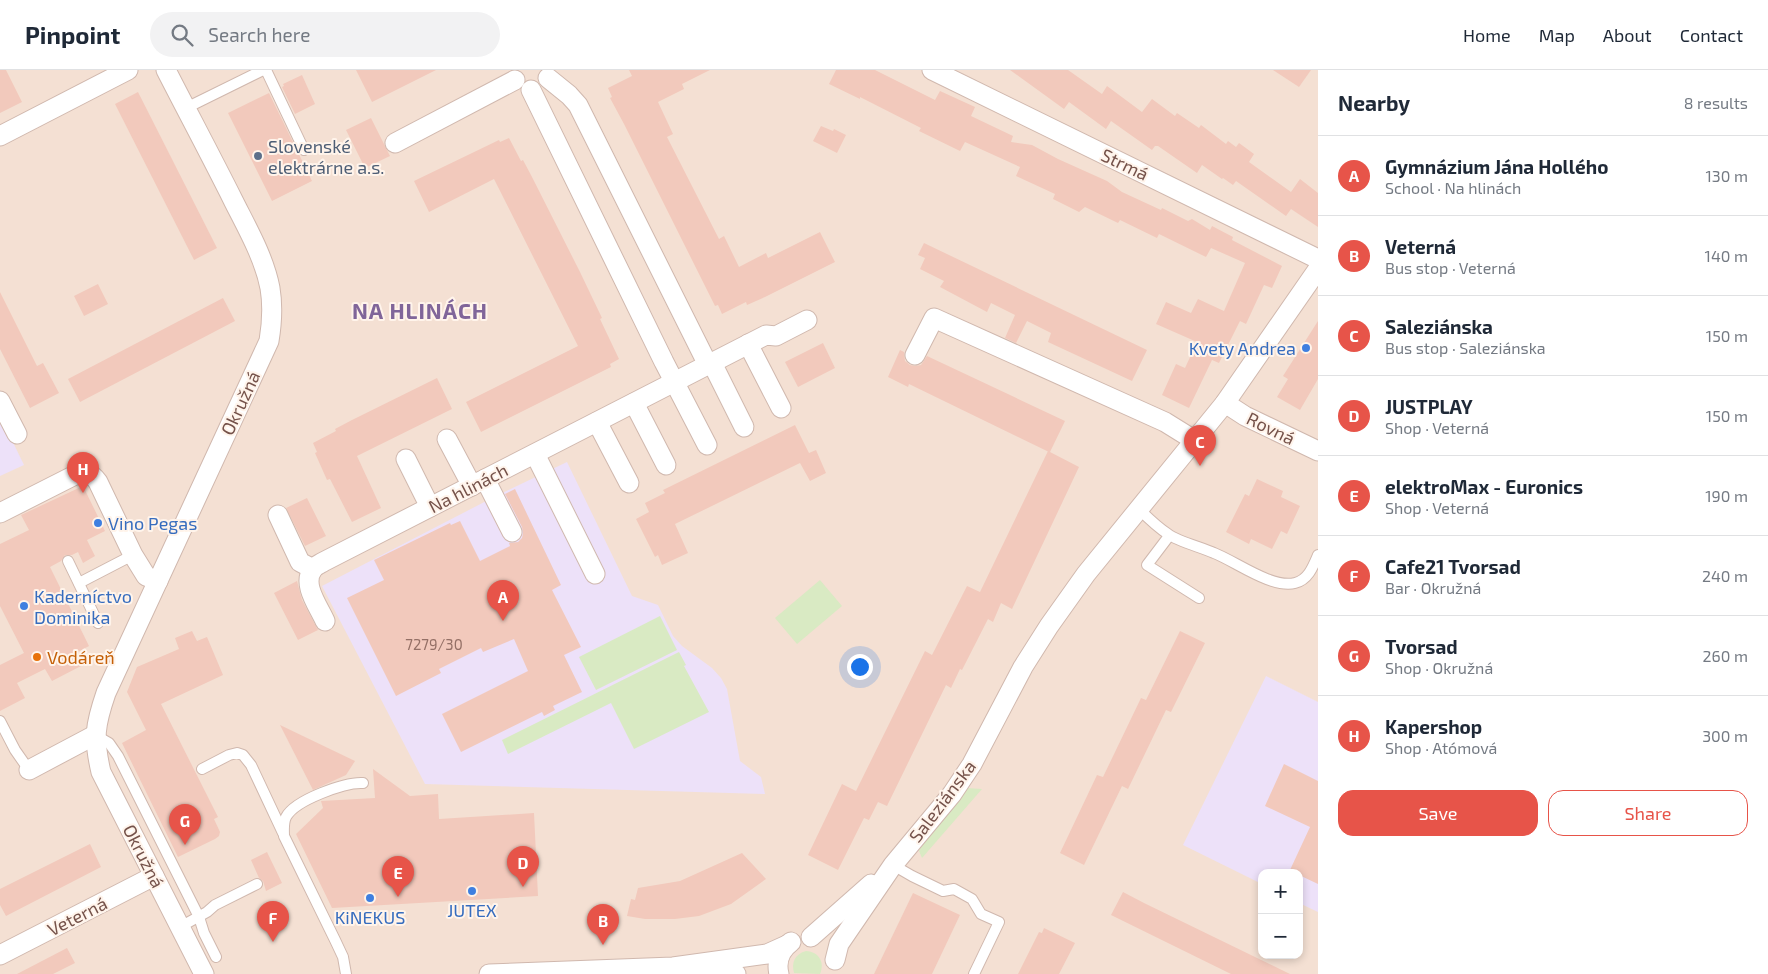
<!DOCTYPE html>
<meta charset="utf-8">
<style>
body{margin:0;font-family:"Exo 2",sans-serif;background:#f2f2f3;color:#1f2937}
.controls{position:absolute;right:15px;bottom:15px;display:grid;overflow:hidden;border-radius:10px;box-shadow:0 2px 8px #0003}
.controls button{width:45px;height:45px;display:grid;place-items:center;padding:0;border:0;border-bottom:1px solid #e0e1e3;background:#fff;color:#1f2937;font:25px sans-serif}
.you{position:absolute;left:859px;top:596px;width:18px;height:18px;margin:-12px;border:4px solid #fff;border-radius:50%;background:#1a73e8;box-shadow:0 0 0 8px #1a73e833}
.badge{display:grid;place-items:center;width:32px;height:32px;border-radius:50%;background:#e75449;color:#fff;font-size:16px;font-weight:700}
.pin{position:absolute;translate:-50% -41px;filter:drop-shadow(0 1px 2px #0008)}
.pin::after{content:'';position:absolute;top:26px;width:18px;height:15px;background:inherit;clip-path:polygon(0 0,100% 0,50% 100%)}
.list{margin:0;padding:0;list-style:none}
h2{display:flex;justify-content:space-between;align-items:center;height:65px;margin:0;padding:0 20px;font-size:21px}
h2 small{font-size:16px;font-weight:400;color:#747a83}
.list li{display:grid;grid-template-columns:32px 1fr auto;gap:15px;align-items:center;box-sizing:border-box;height:80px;padding:0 20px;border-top:1px solid #e0e1e3}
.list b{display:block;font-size:19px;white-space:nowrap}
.list p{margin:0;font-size:16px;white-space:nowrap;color:#747a83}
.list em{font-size:16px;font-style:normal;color:#747a83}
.actions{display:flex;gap:10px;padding:15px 20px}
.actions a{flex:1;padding:11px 0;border:1px solid #e75449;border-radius:15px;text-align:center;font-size:18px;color:#e75449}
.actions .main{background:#e75449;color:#fff}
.icon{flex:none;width:28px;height:28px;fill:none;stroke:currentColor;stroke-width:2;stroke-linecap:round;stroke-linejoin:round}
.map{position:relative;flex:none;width:1318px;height:904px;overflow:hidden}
header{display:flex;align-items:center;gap:30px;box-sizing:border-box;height:70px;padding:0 25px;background:#fff;border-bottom:1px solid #e0e1e3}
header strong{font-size:24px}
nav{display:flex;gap:28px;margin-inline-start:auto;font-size:18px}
.search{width:350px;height:45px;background:#f2f2f3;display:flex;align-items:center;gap:12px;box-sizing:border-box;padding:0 18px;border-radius:28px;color:#747a83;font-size:19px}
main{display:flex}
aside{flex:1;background:#fff}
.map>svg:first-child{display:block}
.residential{fill:#f4e0d3;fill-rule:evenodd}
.education{fill:#ede1f9}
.green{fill:#d9eac3}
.building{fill:#f2c9bc}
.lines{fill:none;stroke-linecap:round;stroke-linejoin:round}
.lane-casing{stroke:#d0b8ae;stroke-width:12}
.street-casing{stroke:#d0b8ae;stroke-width:21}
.lane{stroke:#fff;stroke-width:10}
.street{stroke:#fff;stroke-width:19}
.service-dot{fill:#5c6f8a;stroke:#fff4eb;stroke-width:2}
.shop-dot{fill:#3f7fe0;stroke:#fff4eb;stroke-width:2}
.food-dot{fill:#e8710a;stroke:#fff4eb;stroke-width:2}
.labels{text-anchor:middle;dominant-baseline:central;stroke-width:4;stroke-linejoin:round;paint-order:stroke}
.number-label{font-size:15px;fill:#947066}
.service-label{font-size:18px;fill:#4e5e75;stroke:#fff4eb;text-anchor:start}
.street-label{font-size:18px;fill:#75524a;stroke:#fff4eb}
.shop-label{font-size:18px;fill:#366cbe;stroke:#fff4eb;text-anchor:start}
.food-label{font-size:18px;fill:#c56008;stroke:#fff4eb;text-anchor:start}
.district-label{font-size:22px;font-weight:bold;letter-spacing:1px;fill:#806599;stroke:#fff4eb}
</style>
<header>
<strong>Pinpoint</strong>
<div class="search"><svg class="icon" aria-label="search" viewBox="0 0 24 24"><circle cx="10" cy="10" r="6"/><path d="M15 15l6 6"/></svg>Search here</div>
<nav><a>Home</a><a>Map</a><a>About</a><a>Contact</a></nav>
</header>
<main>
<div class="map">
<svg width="1318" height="904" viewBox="0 0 1318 904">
<rect width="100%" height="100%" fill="#fcefe5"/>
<path class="residential" d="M0,0h1318v904h-1318zM1262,803h37v82h-37z"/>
<g class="education">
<path d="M0,352l5,4 19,39 -24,11z"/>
<path d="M567,392l65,134 26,9 15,31 9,10 30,22 9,10 6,11 13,72 21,16 4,17 -340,-10 -103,-198 172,-89z"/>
<path d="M1266,606l52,26v210l-19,-9v-30h-37v11l-79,-39z"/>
</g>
<g class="green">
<path d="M820,510l22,26 -45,38 -22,-26z"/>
<path d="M660,546l17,34 -81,40 -17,-33z"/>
<path d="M679,582l7,13 -2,1 25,46 -75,37 -23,-46 -103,51 -6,-14z"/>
<path d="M967,718l15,1 -60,69 -3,-7 2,-5z"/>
<path d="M806,881c13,1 19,11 14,23l-26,-1c-3,-11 1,-19 12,-22z"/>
</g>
<g class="building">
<path d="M0,0h6l16,32 -22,11z"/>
<path d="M356,0h80l-64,32z"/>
<path d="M629,0h81l-28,14 2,5 -26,13 15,32 -6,3 52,102 5,-3 15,31 27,-14 2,5 52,-26 15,30 -70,35 -18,8 -1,-3 -24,12 -4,-9 -3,1 -91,-182 -14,-26 2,-1 -4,-9 24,-12z"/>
<path d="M836,0h39l60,30 5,-9 35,16 -4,9 42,20 -2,6 21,3 26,14 49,22 15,11 39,18 1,-2 26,13 4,-2 18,11 2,-4 21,11 -1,3 50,26 -10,22 -8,-3 -18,39 -6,-3 -21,42 -7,-3 -23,48 -27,-13 14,-31 9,4 12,-26 -41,-18 10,-22 25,11 7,-14 26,12 21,-48 -34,-15 -5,9 -47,-23 -2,4 -37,-18 -2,3 -33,-16 -6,5 -26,-13 2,-5 -39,-18 4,-9 -55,-25 -5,9 -41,-20 2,-3 -61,-31v2l-31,-15z"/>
<path d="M1010,0h58l34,24 5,-8 35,26 10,-13 23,17 2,-3 22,15 2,-3 25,19 2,-3 8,6 3,-4 15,11 -5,8 42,30 9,-13 18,14v34l-27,-18 -5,7 -50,-35 -3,4 -10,-7 -1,1 -20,-14 -5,8 -39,-27h-3l-3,4 -41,-29 -5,8 -37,-27 -5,7z"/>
<path d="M1273,0h38l-12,17z"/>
<path d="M302,5l13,29 -20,10 -13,-27 2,-1 -1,-2z"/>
<path d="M138,22l79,156 -23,12 -79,-156z"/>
<path d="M269,23l43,88 -40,20 -44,-88z"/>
<path d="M371,48l19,38 -25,12 -19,-38z"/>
<path d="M821,56l12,5 1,-2 12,6 -9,18 -24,-12z"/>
<path d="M509,68l12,23 2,-1 9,17 48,95 22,46 -2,1 19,40 -9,5 1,3 -130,65 -15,-30 112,-56 -84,-167 -65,33 -15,-31 85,-41 1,2z"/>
<path d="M924,173l223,107 -15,31 -84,-39 3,-9 -24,-12 -11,22 -11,-5 10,-23 -24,-12 -4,9 -47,-25 4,-6 -24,-12 5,-11 -7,-3z"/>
<path d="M98,214l10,20 -24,12 -10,-20z"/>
<path d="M0,222l37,74 6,-3 16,30 -29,15 -30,-59z"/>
<path d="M223,228l12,23 -155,81 -12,-23z"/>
<path d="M1318,251v58l-18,31 -23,-13 11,-18 -5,-3z"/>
<path d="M823,273l12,25 -37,19 -13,-25z"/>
<path d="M900,280l4,2 1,9 5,4 5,1 6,-1 6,-9 138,65 -15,31 29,15 -67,142 -11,-6 -8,19 -5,-3 -26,51 -2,-1 -9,19 -5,-3 -59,121 -9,-4 -9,18 -5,-2 -26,52 -30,-15 34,-71 14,7 69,-140 7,4 35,-69 13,6 68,-141 1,1 -140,-68 -1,3 -20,-10z"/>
<path d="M437,308l15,31 -95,47 24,52 -29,14 -22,-43 -3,1 -12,-27 2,-1 -4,-9 23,-12 -1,-2 17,-9z"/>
<path d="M795,355l14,28 7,-3 10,23 -16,8 -10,-18 -125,61 13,29 -26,12 -4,-10 -3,2 -19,-38 13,-7 -4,-9 20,-10 -2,-3z"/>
<path d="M1257,409l26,12 -2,6 19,9 -13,28 -6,-3 -9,18 -21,-10 -2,5 -23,-12 19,-38 4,2z"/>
<path d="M83,416l22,45 -18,9 8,16 -12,7 -5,-11 -6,3h-7l-4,6 -11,6 39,79 -15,8 7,12 -29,15 -7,-12 -28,14 8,15 -25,13v-46l24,-12 -24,-47v-62l29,-14 -8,-15z"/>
<path d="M515,419l46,96 -9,5 29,57 -17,8 18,37 -29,14 2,4 -11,6 -2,-4 -81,40 -19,-38 86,-43 -14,-32 -31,13 -2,-4 -42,21 2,4 -45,23 -49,-98 37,-18 -10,-20 76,-37 1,2 9,-4 20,40 30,-15 -1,-3 9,-1 4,-4 1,-5 -1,-6 -17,-33z"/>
<path d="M307,428l19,38 -21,10 -19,-38z"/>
<path d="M297,511l5,19 16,30 -20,10 -24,-47z"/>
<path d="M192,561l5,10 10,-4 16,38 -62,29 57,113 -4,2 6,13 -1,4 -4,3 -37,18 -56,-114 24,-13 -19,-38 10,-25 42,-18 -4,-11z"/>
<path d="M1180,561l25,12 -34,69 -5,-2 -38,79 -6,-3 -38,79 -24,-12 37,-78 6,2 38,-79 5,2z"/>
<path d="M280,655l75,36 -9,14 -33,15z"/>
<path d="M1284,694l34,17v103l-19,-9v-2l-9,-3 20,-43 -45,-21z"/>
<path d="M373,699l37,27 28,-2 1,25 95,-6 4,83 -206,12 -36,-74 27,-26 -2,-7 54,-3z"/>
<path d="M90,774l11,23 -95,49 -6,-11v-16z"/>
<path d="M267,782l15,31 -16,8 -3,-10 -4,-3 -8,-18z"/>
<path d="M742,783l24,26 -35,25 -32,12 -24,3h-30l-18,-3 4,-17 4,1 3,-12 42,-7z"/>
<path d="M1123,822l21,11 146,71h-59l-120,-59z"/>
<path d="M913,823l47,22 -28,59h-58z"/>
<path d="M1044,858l31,15 -16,31h-41l21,-42 3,1z"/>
<path d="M67,878l8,15 -22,11h-36z"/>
</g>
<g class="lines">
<defs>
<g id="lane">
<path d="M266,0l38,80"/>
<path d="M186,38l77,-38"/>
<path d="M1139,439c9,9 18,18 29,25 11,8 33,13 46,19 21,8 58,36 81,30 13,-3 18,-16 23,-28"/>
<path d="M1169,466l-22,29 52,33"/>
<path d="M68,491l30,62"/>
<path d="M79,513l54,-28"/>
<path d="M0,651l15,29 14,20"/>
<path d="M95,665l14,8 9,13 81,161 5,16 12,24"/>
<path d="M202,699l27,-14 8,-2 6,2 8,10 32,68"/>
<path d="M893,795l19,11 31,15 11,-2 18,10 9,15 18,8 -25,52"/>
<path d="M180,857l27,-15 8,-7 42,-21"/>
<path d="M346,904l-3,-17 -8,-17 -51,-104c0,-6 -1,-13 2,-19 9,-17 59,-35 77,-34"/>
</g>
<g id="street">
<path d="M166,0c22,43 45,86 67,130 14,28 31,57 37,88 3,18 2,35 -1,53l-163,352c-11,32 -13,45 -5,79l103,202"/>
<path d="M932,0l386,189"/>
<path d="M548,8l21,17 9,10 130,260"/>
<path d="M531,20l133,272 43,83"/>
<path d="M0,66l128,-66"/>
<path d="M395,73l120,-63"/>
<path d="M748,274l33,64"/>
<path d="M915,285l19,-37 231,104 29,18"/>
<path d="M712,293l32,64"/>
<path d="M0,331l17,33"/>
<path d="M634,333l32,62"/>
<path d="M1225,333l20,13 73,35"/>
<path d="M597,352l32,61"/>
<path d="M447,369l25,47"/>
<path d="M535,384l60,120"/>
<path d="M406,389l24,48"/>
<path d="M485,409l27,53"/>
<path d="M0,443l73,-37c11,-5 17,-5 25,6l35,73 13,21 12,5"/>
<path d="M278,445l22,47 13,7"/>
<path d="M325,551c-6,-14 -24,-37 -12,-52 2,-3 7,-5 10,-7l443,-227 10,1 31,-16"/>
<path d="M29,700l66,-35"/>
<path d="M811,867l60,-53"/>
<path d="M0,885l154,-79"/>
<path d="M835,890l4,-16 54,-79 59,-71 20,-30 51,-97 26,-41 37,-52 139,-171 93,-134"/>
<path d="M692,899l44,5"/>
<path d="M489,904l184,-7 94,-13 20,-9"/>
<path d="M779,904c-3,-12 1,-24 12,-32"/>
</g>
</defs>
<use href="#lane" class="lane-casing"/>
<use href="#street" class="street-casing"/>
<use href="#lane" class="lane"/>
<use href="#street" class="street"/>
</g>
<circle class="service-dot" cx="258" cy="86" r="5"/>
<g class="shop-dot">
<circle cx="1306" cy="278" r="5"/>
<circle cx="98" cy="453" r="5"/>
<circle cx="24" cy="536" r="5"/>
<circle cx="472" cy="821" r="5"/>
<circle cx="370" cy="828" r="5"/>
</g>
<circle class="food-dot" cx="37" cy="587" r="5"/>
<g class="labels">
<g class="number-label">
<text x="434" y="574">7279/30</text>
</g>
<g class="service-label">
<text x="268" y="76">Slovenské<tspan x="268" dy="21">elektrárne a.s.</tspan></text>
</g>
<g class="street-label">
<text transform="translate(1125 94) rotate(26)">Strmá</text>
<text transform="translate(240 333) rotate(-65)">Okružná</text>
<text transform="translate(1271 358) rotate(26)">Rovná</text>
<text transform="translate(468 418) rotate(-27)">Na hlinách</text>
<text transform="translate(942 731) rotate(-53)">Saleziánska</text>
<text transform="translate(144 786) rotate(63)">Okružná</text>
<text transform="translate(77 846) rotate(-27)">Veterná</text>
</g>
<g class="shop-label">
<text x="1296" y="278" text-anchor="end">Kvety Andrea</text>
<text x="108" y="453">Vino Pegas</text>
<text x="34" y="526">Kaderníctvo<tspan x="34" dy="21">Dominika</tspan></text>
<text x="472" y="840" text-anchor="middle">JUTEX</text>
<text x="370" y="847" text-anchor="middle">KiNEKUS</text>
</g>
<g class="food-label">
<text x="47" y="587">Vodáreň</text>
</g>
<g class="district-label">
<text x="420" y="240">NA HLINÁCH</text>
</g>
</g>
</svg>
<div class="controls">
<button>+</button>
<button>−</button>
</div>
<div class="you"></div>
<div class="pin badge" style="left:503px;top:551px">A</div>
<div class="pin badge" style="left:603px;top:875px">B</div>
<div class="pin badge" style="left:1200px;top:396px">C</div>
<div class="pin badge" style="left:523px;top:817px">D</div>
<div class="pin badge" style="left:398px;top:827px">E</div>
<div class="pin badge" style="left:273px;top:872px">F</div>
<div class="pin badge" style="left:185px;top:775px">G</div>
<div class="pin badge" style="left:83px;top:423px">H</div>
</div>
<aside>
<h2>Nearby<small>8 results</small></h2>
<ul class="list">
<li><span class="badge">A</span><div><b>Gymnázium Jána Hollého</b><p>School · Na hlinách</p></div><em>130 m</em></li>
<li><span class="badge">B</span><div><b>Veterná</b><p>Bus stop · Veterná</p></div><em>140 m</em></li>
<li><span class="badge">C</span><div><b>Saleziánska</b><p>Bus stop · Saleziánska</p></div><em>150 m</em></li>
<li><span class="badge">D</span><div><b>JUSTPLAY</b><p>Shop · Veterná</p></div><em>150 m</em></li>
<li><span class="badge">E</span><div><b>elektroMax - Euronics</b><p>Shop · Veterná</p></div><em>190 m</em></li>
<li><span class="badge">F</span><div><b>Cafe21 Tvorsad</b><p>Bar · Okružná</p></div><em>240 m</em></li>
<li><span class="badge">G</span><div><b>Tvorsad</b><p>Shop · Okružná</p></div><em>260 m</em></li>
<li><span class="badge">H</span><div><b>Kapershop</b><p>Shop · Atómová</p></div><em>300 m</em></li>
</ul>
<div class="actions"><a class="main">Save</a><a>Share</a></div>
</aside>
</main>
